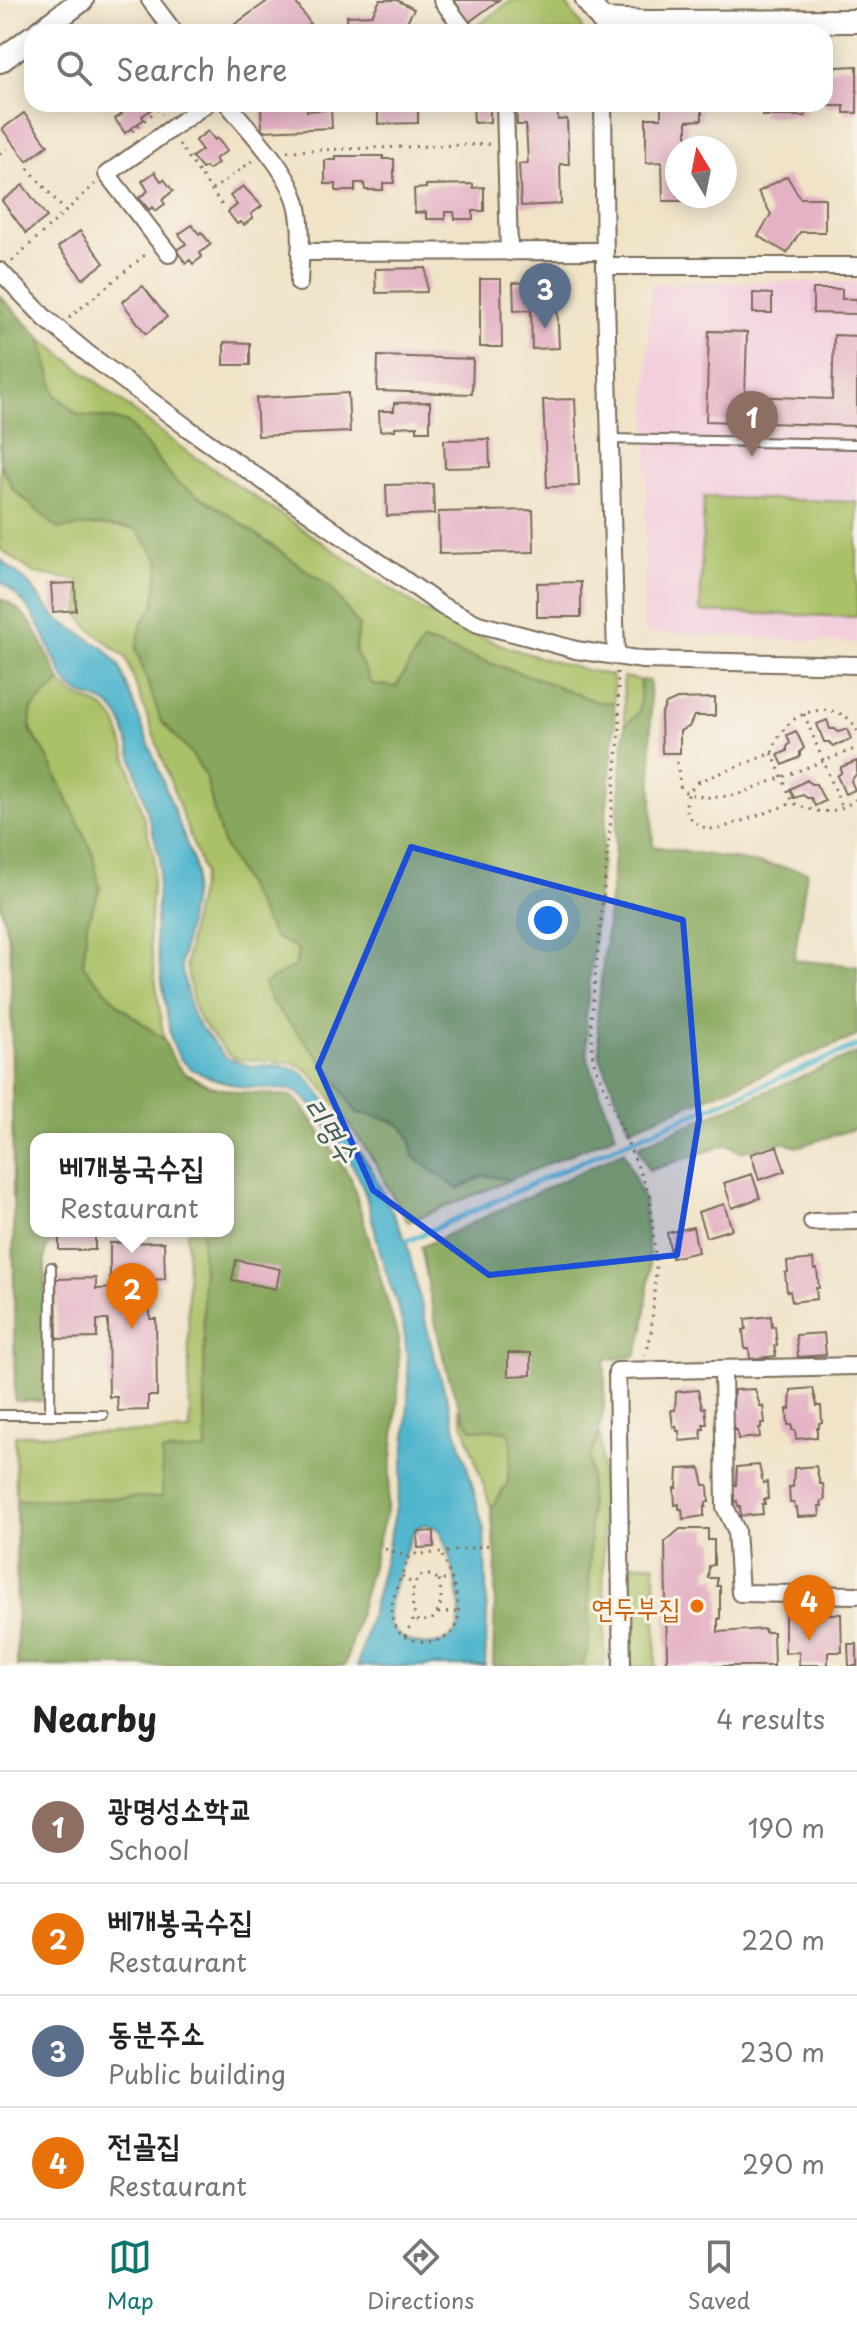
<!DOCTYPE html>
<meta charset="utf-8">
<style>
body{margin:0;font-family:"Playpen Sans","Poor Story",sans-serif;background:#f6f6f6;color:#222}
.compass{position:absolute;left:665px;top:136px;width:72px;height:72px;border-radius:50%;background:#fff;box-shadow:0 4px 20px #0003;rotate:350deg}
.you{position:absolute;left:548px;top:920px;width:28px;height:28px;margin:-20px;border:6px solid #fff;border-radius:50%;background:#1a73e8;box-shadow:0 0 0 12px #1a73e833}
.badge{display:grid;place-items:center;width:52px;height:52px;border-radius:50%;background:#0f766e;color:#fff;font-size:26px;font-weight:700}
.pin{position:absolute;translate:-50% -66px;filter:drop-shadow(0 2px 4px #0008)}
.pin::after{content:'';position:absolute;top:42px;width:28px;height:24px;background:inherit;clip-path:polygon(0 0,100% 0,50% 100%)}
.popup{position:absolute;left:30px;top:1133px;width:204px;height:104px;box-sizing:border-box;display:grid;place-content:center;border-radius:16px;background:#fff;filter:drop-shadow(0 2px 6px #0005);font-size:26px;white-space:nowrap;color:#767676}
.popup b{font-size:30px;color:#222}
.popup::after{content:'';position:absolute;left:50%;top:100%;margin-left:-16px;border:16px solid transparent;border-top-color:#fff}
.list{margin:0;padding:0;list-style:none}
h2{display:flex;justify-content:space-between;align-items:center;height:104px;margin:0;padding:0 32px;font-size:34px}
h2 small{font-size:26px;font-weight:400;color:#767676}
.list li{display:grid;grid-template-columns:52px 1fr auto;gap:24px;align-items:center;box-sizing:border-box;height:112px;padding:0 32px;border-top:2px solid #e0e0e0}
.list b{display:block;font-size:30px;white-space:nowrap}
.list p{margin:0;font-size:26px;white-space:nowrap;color:#767676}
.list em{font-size:26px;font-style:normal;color:#767676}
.icon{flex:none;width:44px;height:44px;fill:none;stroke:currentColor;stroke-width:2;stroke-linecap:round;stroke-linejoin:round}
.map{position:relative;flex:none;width:857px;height:1666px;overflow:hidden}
.search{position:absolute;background:#fff;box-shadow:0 4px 20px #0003;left:24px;right:24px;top:24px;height:88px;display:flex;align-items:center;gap:20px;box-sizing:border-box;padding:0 28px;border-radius:24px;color:#767676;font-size:30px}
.sheet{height:552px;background:#fff}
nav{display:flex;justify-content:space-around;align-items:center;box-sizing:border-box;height:112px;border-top:2px solid #e0e0e0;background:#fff;font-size:22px;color:#767676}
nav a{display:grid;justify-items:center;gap:4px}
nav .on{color:#0f766e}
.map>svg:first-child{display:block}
.built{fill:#f3cfde}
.green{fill:#aac167;stroke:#727642;stroke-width:2}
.forest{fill:#87a75c;stroke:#61683d;stroke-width:2}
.water{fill:#4fb5cd;stroke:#457076;stroke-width:2;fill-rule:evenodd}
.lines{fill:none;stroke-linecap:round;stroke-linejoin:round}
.stream{stroke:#4fb5cd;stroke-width:5}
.building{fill:#e4b2c4}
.lane-casing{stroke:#7a6b5a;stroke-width:12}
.street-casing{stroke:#7a6b5a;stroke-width:20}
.secondary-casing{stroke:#7a6b5a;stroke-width:26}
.path{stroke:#7a6b5a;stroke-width:3;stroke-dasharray:2 6;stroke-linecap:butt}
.lane{stroke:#fff;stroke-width:8}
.street{stroke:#fff;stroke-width:16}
.secondary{stroke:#fff;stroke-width:22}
.path-bridge{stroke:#7a6b5a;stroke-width:3;stroke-dasharray:2 6;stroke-linecap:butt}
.marked{fill:#1d4ed8;fill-opacity:0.2;stroke:#1d4ed8;stroke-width:6;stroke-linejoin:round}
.food-dot{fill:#e8710a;stroke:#f7f3e8;stroke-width:3}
.labels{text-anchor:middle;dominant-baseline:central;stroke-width:6;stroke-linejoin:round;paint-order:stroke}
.food-label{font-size:28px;fill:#c56008;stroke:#f7f3e8;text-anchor:end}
.water-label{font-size:30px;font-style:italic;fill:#425b5b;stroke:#f7f3e8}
</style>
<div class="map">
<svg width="857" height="1666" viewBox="0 0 857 1666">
<rect width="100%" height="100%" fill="#f7f3e8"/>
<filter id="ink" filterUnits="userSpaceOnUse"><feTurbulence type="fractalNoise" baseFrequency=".0125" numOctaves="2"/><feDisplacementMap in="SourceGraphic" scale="16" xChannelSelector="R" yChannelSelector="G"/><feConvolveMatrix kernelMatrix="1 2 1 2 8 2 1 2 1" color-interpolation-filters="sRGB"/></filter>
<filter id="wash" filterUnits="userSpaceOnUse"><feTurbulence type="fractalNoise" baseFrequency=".006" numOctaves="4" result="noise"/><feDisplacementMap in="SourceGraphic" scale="32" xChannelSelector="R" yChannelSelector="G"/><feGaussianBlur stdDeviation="1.8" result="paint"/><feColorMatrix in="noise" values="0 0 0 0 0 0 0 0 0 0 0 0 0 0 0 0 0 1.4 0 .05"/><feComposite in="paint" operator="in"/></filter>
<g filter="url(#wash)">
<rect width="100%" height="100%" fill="#f0e3c8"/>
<path class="built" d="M857,282v361l-214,-11 7,-349z"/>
<g class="green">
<path d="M512,0h51l17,23 3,9h-105l-3,-5z"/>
<path d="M42,339l134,105 248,167c63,32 120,50 189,65l1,26h-17l-56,-22 -117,-39 -28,46 -24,-3 -17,-33 4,-25 -28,-38 -106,-76 -48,-29 -49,-60 -22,-5 -28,-3 -23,-21z"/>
<path d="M0,463l13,26 45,39 39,-3 39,4 24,33 -6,44 -12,16 19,99 29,31 16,24 8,36 10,34 50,91 24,12 -2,16 -25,36 60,71 25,40c33,8 54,5 58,45l44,32 26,-14 26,5 -102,42 -22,-37 -8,-18 -49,-72 -21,-25 -15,-7 -15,-2 -41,-2 -8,-4 -29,-34 -6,-14 -8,-42 5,-37 12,-55 -4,-12 -73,-203 -37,-30 -9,-11 -1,-36 -45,-8 -34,-24z"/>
<path d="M704,497l153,5v115l-157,-5z"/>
<path d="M623,677l18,3 -2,32 -14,14z"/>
<path d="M61,682c16,24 43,13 57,44l36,130 -5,79 15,105 -44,-34 -37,-40 4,-43 13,-35c-17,-45 -32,-93 -55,-135 -8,-14 -18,-23 -14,-40 3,-12 21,-23 30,-31z"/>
<path d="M187,1231h15l4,220 -44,46 -146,3 -1,-65 175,-4z"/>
<path d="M458,1408l13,21 37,2 4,18 -5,35 -16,24z"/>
<path d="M601,1433l4,233h-23l7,-18 1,-192z"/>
<path d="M631,1564h24l1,102h-24z"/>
</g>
<g class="forest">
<path d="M0,296l42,43 13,55 23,21 28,3 22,5 49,60 48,29 106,76 28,38 -4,25 17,33 24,3 27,-46 118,39 56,22h17l1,23 -29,293 2,43 28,74 -106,45 -26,-5 -26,14 -44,-32c-4,-40 -25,-37 -58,-45l-25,-40 -60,-71 -7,-17 32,-19 2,-16 -24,-12 -50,-91 -10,-34 -8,-36 -16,-24 -29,-31 -25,-72 6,-27 12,-16 6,-45 -24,-32 -39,-4 -39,4 -45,-40 -13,-26z"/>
<path d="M0,599c35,12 44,53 61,83l-15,12 -15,16 -1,20 16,24 46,97 8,37 -13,35 -4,43 37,40 44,34 10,21 10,12 26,13 28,6 52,4 11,8 50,74 48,163 -1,55 -11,113 -42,157h-328l-1,-166 146,-3v-45l44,-2 -4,-219h26v-92h-192v92h21v11l-9,3 -3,8 -1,148h-29l-4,-429 -2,-30 -9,-40z"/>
<path d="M641,680l9,1 3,165 154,25 -13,89 63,6v70l-227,93 -30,-72 -3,-39 15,-137 13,-155 14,-14z"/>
<path d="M857,1053v75l-60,19 -15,-5 -42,10 -12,-8 -79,27 -11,-25z"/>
<path d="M624,1151l20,50 6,69 -6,59 -8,27 -31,4c0,38 1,61 -15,96l-1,192 -7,18h-89l3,-105 -5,-53 16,-24 5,-35 -4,-18 -37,-2c-30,-51 -38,-123 -50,-182z"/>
</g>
<path class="water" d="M0,559l27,23 29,36 49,31 14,16 74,196 2,12 -2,18 -12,74 9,43 6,14 30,36 26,8 26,-1 16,4 12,7 18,23 47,69 35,73 26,107 39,132 13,51 3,80 -2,55h-128c28,-100 62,-224 48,-328 -3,-27 -15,-51 -22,-76 -8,-27 -12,-56 -23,-82 -4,-11 -13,-21 -19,-31 -13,-19 -27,-51 -50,-59l-49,-3 -28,-8 -23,-10 -11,-10 -9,-19 -16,-105 5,-77 -37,-134c-15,-33 -37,-20 -54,-39 -10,-13 -16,-31 -23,-45 -10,-24 -25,-44 -46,-59zM424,1524l13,4c12,17 32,88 18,105 -15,20 -61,13 -66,-13 -2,-15 6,-35 10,-48 5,-15 10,-42 25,-48z"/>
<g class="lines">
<path class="stream" d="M403,1243l188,-86 266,-111"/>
</g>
<g id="blocks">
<g class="building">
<path d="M269,0h25l16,23 -13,9h-73z"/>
<path d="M380,0h17l17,9 -13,23h-54v-16l25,-1z"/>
<path d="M454,0h45l-30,22z"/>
<path d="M857,66v47h-13v-7h-19v-36h11v-3z"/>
<path d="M125,104h23l4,5 -10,7 2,3 -19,14 -10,-14 7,-5 -4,-5z"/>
<path d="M307,104v7l24,-2 1,19 -70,3 -1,-24z"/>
<path d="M378,104h40v19l-40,1z"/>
<path d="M473,104h17v18l-16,1z"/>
<path d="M516,104h41l1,16 9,-1 2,45h-9l1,40 -40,2 -2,-42 9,-1 -2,-38h-9z"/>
<path d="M661,104h41v16l-15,1v27h-10v48h27v5h-41l-1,-39 -16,1v-45h15z"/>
<rect x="762" y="104" width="43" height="12"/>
<path d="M24,113l24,32 -21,16 -25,-32z"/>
<path d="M208,131l7,9 2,-2 10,13 -12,8 3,4 -9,7 -3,-3 -4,2 -10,-12 10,-7 -7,-9z"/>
<path d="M336,156h47v3h11v24h-11v7h-18l-1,-7h-9v8h-19v-7h-11v-24h11z"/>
<path d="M155,172l6,9 3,-2 9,12 -11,9 3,4 -10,7 -3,-4 -3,3 -10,-12 9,-7 -6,-10z"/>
<path d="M787,176l13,22h25v34h-25l-13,21 -29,-17 13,-22 -13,-22z"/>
<path d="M473,184v4l11,-1v24h-11v8h-18l-1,-7h-9v7h-19v-7l-11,1 -1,-24 12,-1v-3z"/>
<path d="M23,185l24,32 -21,16 -24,-32z"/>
<path d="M243,186l19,20 -11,8 2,4 -9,7 -3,-3 -4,2 -9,-12 9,-7 -7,-9z"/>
<path d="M192,225l7,9 2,-2 10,12 -11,9 2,4 -9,7 -3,-4 -4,3 -10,-13 10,-6 -7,-10z"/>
<path d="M80,231l24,32 -21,16 -25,-32z"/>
<path d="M426,268l1,24 -51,1 -1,-24z"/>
<path d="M480,279h21l1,68h-22z"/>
<path d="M556,281l3,67 -27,1 -1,-39 -17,1 -1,-28z"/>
<path d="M143,286l24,31 -21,17 -24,-32z"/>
<path d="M813,289h29v10h15v15l-44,-1z"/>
<path d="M753,293l19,1v19h-19z"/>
<path d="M709,331l38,1 -2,64 87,3 2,-64 23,1v90l-151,-5z"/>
<path d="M224,342l26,1v22h-26z"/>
<path d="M378,356l95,3 -1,35 -95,-3z"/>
<path d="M348,393l2,39 -92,4 -2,-38z"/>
<path d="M575,399l4,87 -32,1 -4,-87z"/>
<path d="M430,402v29h-13v-5l-22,1v3l-15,1 -1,-20h15v-8z"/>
<path d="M489,439l1,28 -45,1 -1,-28z"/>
<path d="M433,484l1,30 -47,2 -1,-31z"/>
<path d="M533,510l1,42 -95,2 -1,-42z"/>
<path d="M581,582v35h-44v-34z"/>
<path d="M75,583l1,27 -23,2 -2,-28z"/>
<path d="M715,698v18h-21l-5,11 -9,4v22h-18l-1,-38 5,-11 11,-5z"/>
<path d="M827,720l3,9h5l3,3 9,-3 4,10 -18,7 -4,-4h-5l-7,-18z"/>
<path d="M796,731l8,17 -4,4v5l-17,8 -5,-10 9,-4v-4l3,-4 -3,-8z"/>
<path d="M857,761v12l-6,8 4,9 -10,4 -8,-18 4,-3v-6z"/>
<path d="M807,780l4,4h5l9,17 -10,5 -4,-8h-4l-4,-3 -9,3 -4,-9z"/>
<path d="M777,1146l8,25 -26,9 -8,-26z"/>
<path d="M752,1174l8,24 -28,10 -8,-25z"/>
<path d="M724,1204l8,25 -26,8 -8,-25z"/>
<path d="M693,1227l5,25 -26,6 -5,-25z"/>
<rect x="59" y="1231" width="36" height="19"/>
<path d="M164,1242l1,37 -16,1 1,39h6l1,77h-9v14l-30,1 -1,-14h-8l-1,-77h-11v18l-40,1 -1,-60 40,-1v11l25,-1v-8h-11v-37z"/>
<path d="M813,1259l1,10h3l2,19h-3l1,11 -25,3 -2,-11 -3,1 -2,-19 3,-1 -1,-10z"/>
<path d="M236,1260l44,9 -4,20 -44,-9z"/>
<path d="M771,1316l1,11 3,-1 2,19 -3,1 2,10 -26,3 -1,-10h-4l-2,-19 3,-1 -1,-10z"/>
<path d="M824,1333l2,22 -28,2 -2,-22z"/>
<path d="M508,1353h23v22l-23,1z"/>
<path d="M813,1388l4,18h4l1,16 -3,1v5h-2v9l-21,2 -1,-9h-3v-5h-4l-1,-16h3l1,-19z"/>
<path d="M755,1389l5,17h3l2,17h-4v5h-2l1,9 -22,2 -1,-9h-3v-5h-3l-2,-16h4l1,-19z"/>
<path d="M698,1390l4,18 3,-1 2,17h-4l1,5h-3l1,10 -22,2 -1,-10h-2l-1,-5 -3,1 -2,-17h4l1,-18z"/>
<path d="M759,1465l4,18 4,-1 1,17h-4l1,5h-3l1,10 -22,2 -1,-10h-2l-1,-5 -3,1 -2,-17h4l1,-18z"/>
<path d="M816,1466l4,18h3l2,16 -4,1 1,5h-3l1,10 -22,1 -1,-9h-2l-1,-5h-4l-1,-16h4l1,-19z"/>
<path d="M700,1468l4,17h4l1,17h-3v5h-2v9l-21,3 -1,-10h-3v-5l-4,1 -1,-17h3l1,-19z"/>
<path d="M680,1529h28v11h6v25l-5,1 -1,12h9v8h3v33h-2v13l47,-3v3h8l1,34h-111l4,-8 -2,-116z"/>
<path d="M434,1531v16l-16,1 -1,-16z"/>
<path d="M803,1606h19l1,8h18l1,38h-14v13h-29v-13l-14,1v-38l18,-1z"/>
<path d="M848,1644h9v22h-8z"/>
</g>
</g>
</g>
<g filter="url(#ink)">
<use href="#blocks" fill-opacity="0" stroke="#7a6b5a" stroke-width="2"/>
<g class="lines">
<defs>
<g id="lane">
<path d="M611,439l246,5"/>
<path d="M0,1415h103"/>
<path d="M50,1415l1,-148"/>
</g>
<g id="street">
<path d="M150,0l24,32"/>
<path d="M442,0l24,32"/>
<path d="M228,104c23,29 63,68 70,104 5,24 2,51 1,75"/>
<path d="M505,104l4,148"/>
<path d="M603,104l2,162 11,389"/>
<path d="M300,252l305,-1"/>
<path d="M169,254l-62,-80 99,-70"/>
<path d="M605,266h252"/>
<path d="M0,271l45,47 42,35 102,76 253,177 36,18 43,11 55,15 67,10 214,5"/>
<path d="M812,1222l45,-1"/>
<path d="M723,1369l2,138 11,23 4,63 117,2"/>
<path d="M622,1666l-5,-295 240,-5"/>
</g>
<g id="secondary">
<path d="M587,0l15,20 46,2 209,-1"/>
<path d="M39,32l43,-32"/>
<path d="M0,61l32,-24"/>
</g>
</defs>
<use href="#lane" class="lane-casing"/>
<use href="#street" class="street-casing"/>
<use href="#secondary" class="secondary-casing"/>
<g class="path">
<path d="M112,104l4,6"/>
<path d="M132,131l26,-22 4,5"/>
<path d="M179,144l45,64"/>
<path d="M287,151l205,-7"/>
<path d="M0,154l7,-5"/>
<path d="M28,168l37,43"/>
<path d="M212,190l42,-30"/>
<path d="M12,261l83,-77"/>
<path d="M69,318l77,-64"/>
<path d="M617,672l3,55 -29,292 2,41 57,136 6,72 -5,66 -5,21"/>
<path d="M804,714l38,93"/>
<path d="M772,753l21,50"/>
<path d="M677,762l4,28c19,10 37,8 58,4l118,-46"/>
<path d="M698,782l74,-29c4,-12 10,-24 20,-32 19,-16 56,-15 65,10"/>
<path d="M719,829l74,-26c26,11 39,13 64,-4"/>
<path d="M385,1549l24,8 4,-3 28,-1 49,-8"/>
<path d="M409,1557c-7,18 -19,41 -17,60 2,31 61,34 66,3 3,-23 -9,-47 -17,-67"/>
<path d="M402,1576l12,9"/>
<path d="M439,1580c3,14 4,31 -8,40l-13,1c-11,-16 -7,-62 21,-41h12"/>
<path d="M438,1613l19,-1"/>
<path d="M405,1636l9,-18"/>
</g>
<use href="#lane" class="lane"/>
<use href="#street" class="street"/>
<use href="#secondary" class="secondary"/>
<path class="path-bridge" d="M698,782c-24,21 -9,49 21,47"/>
</g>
</g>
<path class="marked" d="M411,847l272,73 16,199 -22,136 -188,20 -116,-85 -55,-123z"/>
<circle class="food-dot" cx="697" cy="1606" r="8"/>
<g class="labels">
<g class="food-label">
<text x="681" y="1606">연두부집</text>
</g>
<g class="water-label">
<text transform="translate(332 1129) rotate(56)">리명수</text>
</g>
</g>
</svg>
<svg class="compass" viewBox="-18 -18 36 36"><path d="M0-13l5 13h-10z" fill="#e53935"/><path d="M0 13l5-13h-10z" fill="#767676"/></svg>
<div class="you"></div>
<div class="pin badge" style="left:752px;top:457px;background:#8d6e63">1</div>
<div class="pin badge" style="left:132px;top:1329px;background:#e8710a">2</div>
<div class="popup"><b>베개봉국수집</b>Restaurant</div>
<div class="pin badge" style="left:545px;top:329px;background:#5c6f8a">3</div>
<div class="pin badge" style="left:809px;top:1641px;background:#e8710a">4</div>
<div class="search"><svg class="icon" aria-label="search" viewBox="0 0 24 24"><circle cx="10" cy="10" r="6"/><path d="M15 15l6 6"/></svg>Search here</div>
</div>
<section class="sheet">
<h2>Nearby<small>4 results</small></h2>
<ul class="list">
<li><span class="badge" style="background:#8d6e63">1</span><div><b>광명성소학교</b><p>School</p></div><em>190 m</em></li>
<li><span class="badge" style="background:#e8710a">2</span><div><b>베개봉국수집</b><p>Restaurant</p></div><em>220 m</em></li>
<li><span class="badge" style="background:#5c6f8a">3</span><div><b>동분주소</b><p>Public building</p></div><em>230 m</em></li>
<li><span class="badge" style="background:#e8710a">4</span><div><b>전골집</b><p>Restaurant</p></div><em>290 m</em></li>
</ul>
</section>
<nav>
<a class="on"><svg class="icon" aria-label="map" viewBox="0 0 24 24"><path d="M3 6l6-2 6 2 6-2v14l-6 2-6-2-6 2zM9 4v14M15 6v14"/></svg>Map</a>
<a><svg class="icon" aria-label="directions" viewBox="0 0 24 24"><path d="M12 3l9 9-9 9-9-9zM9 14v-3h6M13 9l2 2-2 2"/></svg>Directions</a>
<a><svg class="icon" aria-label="saved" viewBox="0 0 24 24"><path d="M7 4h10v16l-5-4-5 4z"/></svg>Saved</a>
</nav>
